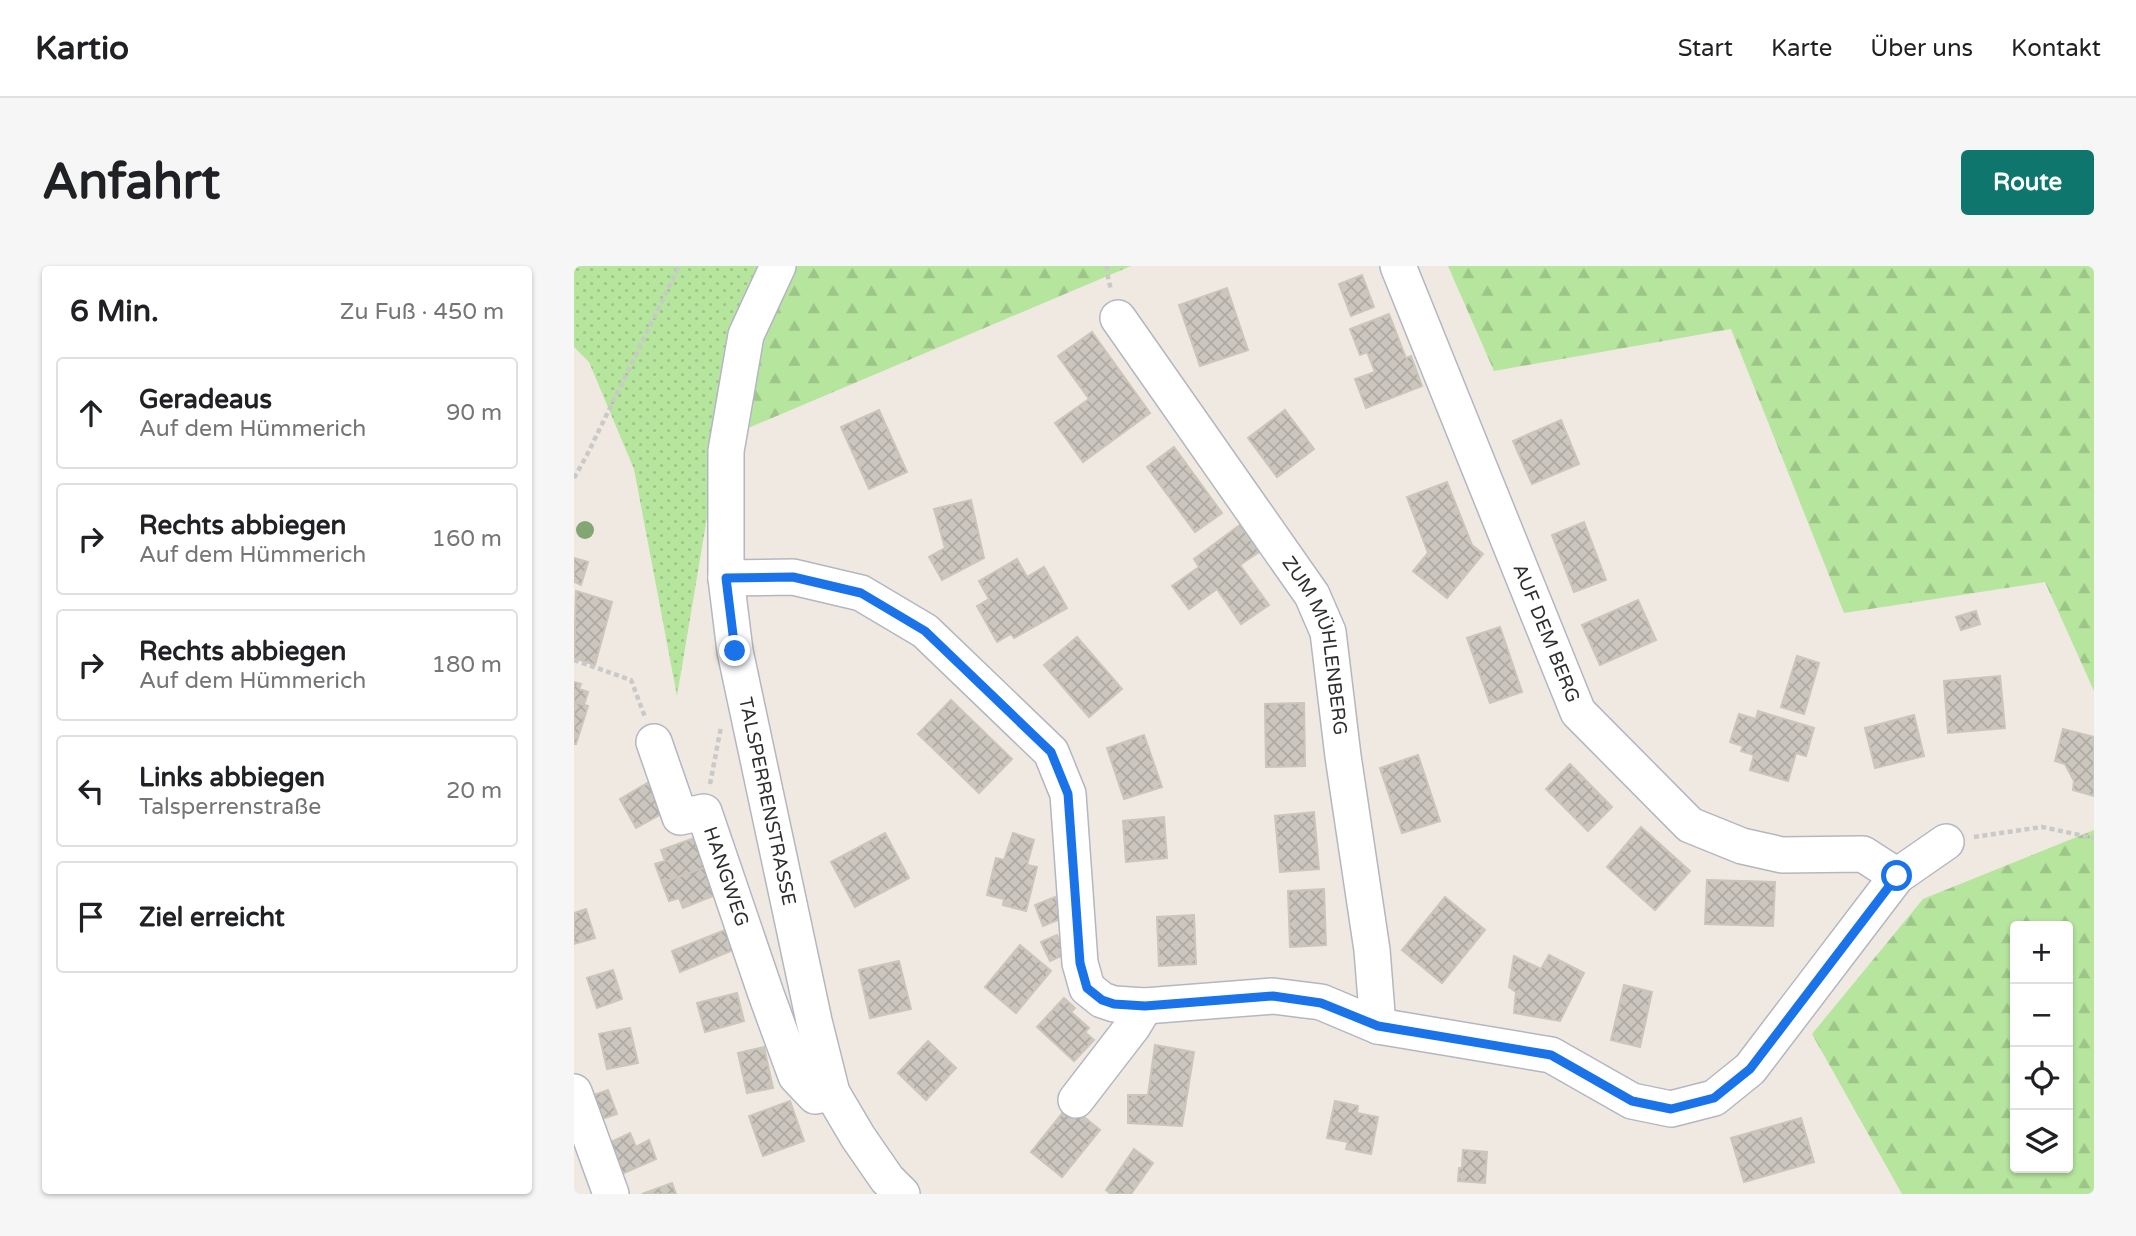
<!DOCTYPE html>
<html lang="de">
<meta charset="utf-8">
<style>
body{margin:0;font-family:"Varela Round",sans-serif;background:#f6f6f6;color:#202124}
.controls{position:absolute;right:21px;bottom:21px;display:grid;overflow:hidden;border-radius:7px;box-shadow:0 2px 5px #0004}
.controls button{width:63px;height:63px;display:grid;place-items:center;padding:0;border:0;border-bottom:2px solid #e0e0e0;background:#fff;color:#202124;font:35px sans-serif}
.stop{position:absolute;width:21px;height:21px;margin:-16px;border:5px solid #1a73e8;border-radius:50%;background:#fff}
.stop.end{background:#1a73e8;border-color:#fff;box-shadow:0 2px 7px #0008}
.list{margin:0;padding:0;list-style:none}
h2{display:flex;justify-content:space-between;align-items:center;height:91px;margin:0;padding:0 28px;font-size:30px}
h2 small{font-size:23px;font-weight:400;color:#757577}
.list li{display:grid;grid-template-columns:46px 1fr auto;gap:21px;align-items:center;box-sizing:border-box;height:112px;margin:0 14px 14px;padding:0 14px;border:2px solid #e0e0e0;border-radius:7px}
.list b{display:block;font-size:26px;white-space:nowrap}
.list p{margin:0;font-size:23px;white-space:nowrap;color:#757577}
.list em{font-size:23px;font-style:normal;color:#757577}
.icon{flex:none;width:38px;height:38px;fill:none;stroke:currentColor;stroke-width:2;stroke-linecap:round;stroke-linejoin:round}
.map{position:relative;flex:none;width:1520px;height:928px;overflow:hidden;border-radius:7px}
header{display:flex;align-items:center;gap:42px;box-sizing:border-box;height:98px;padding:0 35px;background:#fff;border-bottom:2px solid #e0e0e0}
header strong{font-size:33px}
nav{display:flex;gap:38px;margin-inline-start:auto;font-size:24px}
.intro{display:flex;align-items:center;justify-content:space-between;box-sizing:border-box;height:168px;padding:0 42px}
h1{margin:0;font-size:49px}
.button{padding:18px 32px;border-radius:7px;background:#0f766e;color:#fff;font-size:24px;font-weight:700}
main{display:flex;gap:42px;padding:0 42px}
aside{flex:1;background:#fff;border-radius:7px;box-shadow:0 2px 5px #0004}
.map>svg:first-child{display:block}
.grass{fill:url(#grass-dots)}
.forest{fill:url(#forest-firs);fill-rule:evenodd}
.building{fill:url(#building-cross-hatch);stroke:#cbc5ba;stroke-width:2}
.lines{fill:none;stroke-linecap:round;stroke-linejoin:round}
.minor-casing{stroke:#b4b7c1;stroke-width:38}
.path{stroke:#c9c9c9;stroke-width:4.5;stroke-dasharray:5 3.5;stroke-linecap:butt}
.minor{stroke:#fff;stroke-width:35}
.tree{fill:#84a574}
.route{stroke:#1a73e8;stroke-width:9}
.labels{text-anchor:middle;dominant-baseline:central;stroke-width:6;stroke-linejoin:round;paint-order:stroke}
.street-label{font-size:19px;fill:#2e2e2e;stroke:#fff}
</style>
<header>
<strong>Kartio</strong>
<nav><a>Start</a><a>Karte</a><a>Über uns</a><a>Kontakt</a></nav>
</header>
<div class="intro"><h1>Anfahrt</h1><a class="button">Route</a></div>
<main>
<aside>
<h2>6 Min.<small>Zu Fuß · 450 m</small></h2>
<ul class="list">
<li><svg class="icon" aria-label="ahead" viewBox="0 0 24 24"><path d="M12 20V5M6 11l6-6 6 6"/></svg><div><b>Geradeaus</b><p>Auf dem Hümmerich</p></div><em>90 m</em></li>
<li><svg class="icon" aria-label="right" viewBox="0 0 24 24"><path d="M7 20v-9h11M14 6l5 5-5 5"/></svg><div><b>Rechts abbiegen</b><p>Auf dem Hümmerich</p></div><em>160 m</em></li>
<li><svg class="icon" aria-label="right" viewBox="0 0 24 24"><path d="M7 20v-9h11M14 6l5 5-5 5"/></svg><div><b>Rechts abbiegen</b><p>Auf dem Hümmerich</p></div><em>180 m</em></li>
<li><svg class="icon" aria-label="left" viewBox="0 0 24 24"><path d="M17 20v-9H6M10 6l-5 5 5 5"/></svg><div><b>Links abbiegen</b><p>Talsperrenstraße</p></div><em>20 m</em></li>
<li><svg class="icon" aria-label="arrive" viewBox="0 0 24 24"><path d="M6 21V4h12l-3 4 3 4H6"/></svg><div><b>Ziel erreicht</b></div></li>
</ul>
</aside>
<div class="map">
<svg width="1520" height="928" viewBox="0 0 1520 928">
<defs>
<pattern id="grass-dots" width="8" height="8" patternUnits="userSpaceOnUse" patternTransform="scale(1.75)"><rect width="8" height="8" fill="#b6e59e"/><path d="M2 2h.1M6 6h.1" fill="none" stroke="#9dc588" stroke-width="1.8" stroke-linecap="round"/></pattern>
<pattern id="forest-firs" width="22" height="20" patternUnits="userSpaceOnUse" patternTransform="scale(1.75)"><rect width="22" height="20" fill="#b6e59e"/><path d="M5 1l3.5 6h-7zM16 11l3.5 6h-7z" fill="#9dc588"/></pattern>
<pattern id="building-cross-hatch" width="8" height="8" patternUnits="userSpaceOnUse" patternTransform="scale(1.75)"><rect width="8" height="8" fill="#cbc7bf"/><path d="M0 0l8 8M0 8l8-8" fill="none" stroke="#afaba4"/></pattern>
</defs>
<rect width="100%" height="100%" fill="#efe9e1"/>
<path class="grass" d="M0,0h192l-46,174 -43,256 -43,-227 -45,-107 -15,-15z"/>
<g class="forest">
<path d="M192,0h365l-411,174z"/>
<path d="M874,0h646v425l-49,-109 -201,31 -113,-284 -237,42z"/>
<path d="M1520,564v364h-192l-90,-160 111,-135zM1441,660h53v242h-53z"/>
</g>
<g class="building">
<path d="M788,9l12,32 -23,9 -12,-32z"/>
<path d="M653,22l21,62 -48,16 -21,-61z"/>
<path d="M815,48l17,44 5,-2 11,30 -56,22 -11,-29 20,-7 -8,-20 -7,3 -10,-26z"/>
<path d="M518,66l58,81 -67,49 -28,-39 34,-24 -31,-43z"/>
<path d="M305,144l28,62 -38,17 -28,-62z"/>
<path d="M711,144l29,39 -37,28 -29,-39z"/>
<path d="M987,154l18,44 -47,20 -19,-43z"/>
<path d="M600,181l48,66 -27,19 -48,-65z"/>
<path d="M873,216l25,63 11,9 -36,44 -34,-27 15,-18 -21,-56z"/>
<path d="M397,234l13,58 -42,22 -13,-23 16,-9 -11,-39z"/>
<path d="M1010,256l22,58 -32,12 -22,-57z"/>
<path d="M666,259l19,27 -19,13 29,40 -28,19 -24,-35 -28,20 -17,-23 27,-19 -5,-8z"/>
<path d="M0,292l14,4 -7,23 -7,-3z"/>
<path d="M443,293l10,18 17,-10 23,41 -53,30 -3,-4 -14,8 -20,-36 12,-7 -10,-18z"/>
<path d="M2,325l36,11 -17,63 -21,-7z"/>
<path d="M1064,334l18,40 -56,25 -18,-40z"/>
<path d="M1402,345l4,13 -19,6 -5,-13z"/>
<path d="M926,361l22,65 -32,11 -23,-65z"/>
<path d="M503,371l45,52 -33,28 -45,-52z"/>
<path d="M1223,390l22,7 -15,51 -23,-7z"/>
<path d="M1426,410l5,52 -57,5 -4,-52z"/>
<path d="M0,416l7,2 -2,5 9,3 -4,13 -10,-3z"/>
<path d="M377,434l61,59 -33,34 -61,-59z"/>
<path d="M0,436l14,4 -12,38h-2z"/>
<path d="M730,437l1,63 -39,1 -1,-63z"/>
<path d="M1184,445l56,17 -8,28 -10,-3 -8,28 -38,-11 4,-15 -13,-4 2,-5 -13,-4 9,-28 17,5z"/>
<path d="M1340,449l10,41 -49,12 -10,-40z"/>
<path d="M1489,463l31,8v59l-21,-6 1,-9 -9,-17 -10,-3z"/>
<path d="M570,469l18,52 -38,12 -17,-51z"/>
<path d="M844,489l22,66 -38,12 -22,-65z"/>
<path d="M996,498l42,43 -24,24 -42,-42z"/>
<path d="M82,512l16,30 -36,20 -16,-29z"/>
<path d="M740,546l5,57 -39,3 -5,-56z"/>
<path d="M590,551l3,41 -41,4 -3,-41z"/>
<path d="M1067,561l49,44 -35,39 -48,-43z"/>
<path d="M311,567l24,45 -54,29 -24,-45z"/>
<path d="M439,567l21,7 -7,25 10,2 -11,44 -23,-6 1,-6 -17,-4 9,-37 8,2z"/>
<path d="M123,571l11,29 -46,17 -7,-19 10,-3 -4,-11z"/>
<path d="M134,600l10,28 -35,14 -4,-10 -10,3 -7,-18z"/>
<path d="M1133,614l68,2 -2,44 -68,-2z"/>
<path d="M750,623l2,56 -36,2 -2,-56z"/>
<path d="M481,631l8,21 -20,8 -8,-21z"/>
<path d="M871,631l40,33 -43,53 -40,-33z"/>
<path d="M12,643l9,29 -21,6v-31z"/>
<path d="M620,649l2,49 -37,2 -2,-49z"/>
<path d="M156,662l8,20 -58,24 -8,-21z"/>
<path d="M483,669l9,19 -16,7 -9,-19z"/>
<path d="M446,679l31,26 -35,42 -31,-26z"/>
<path d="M975,689l35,18 -24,48 -46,-8 2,-21 -7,-5 5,-31 27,13z"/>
<path d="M325,695l12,48 -41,9 -11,-48z"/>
<path d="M39,704l9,29 -25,9 -10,-30z"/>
<path d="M1050,719l28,7 -12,55 -29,-7z"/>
<path d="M163,727l7,28 -39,11 -8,-29z"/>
<path d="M490,732l11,10 -4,4 18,16 -4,4 9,8 -20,21 -37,-34z"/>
<path d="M56,762l8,35 -31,6 -8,-35z"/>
<path d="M354,775l28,27 -30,32 -28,-27z"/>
<path d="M581,779l39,7 -12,74 -54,-3v-28h20z"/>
<path d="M190,781l9,41 -26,5 -9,-40z"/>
<path d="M34,824l9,24 -21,7 -8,-24z"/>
<path d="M216,835l14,40 -41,15 -14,-40z"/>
<path d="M761,835l23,5 -1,7 21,4 -7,37 -25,-5 2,-7 -21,-4z"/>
<path d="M495,839l31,25 -38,47 -31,-25z"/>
<path d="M1227,852l13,44 -70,20 -13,-44z"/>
<path d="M56,867l6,14 13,-7 7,19 -34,15 -11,-32z"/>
<path d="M560,883l19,14 -22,31h-20l-5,-4z"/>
<path d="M889,884l24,2 -2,31 -27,-2 1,-13h3z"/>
<path d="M98,917l4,11h-34z"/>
</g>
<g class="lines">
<defs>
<g id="minor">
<path id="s1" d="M204,0l-32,69 -20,116v127l9,73 79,370 18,72 26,44 29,42 15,15"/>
<path id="s2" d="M824,0l180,446 112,113 52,21 40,9 81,-1 34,22 49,-34"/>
<path id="s3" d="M544,52l194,277 16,37 15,124 29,194 6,76"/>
<path d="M152,312l67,-1 68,16 64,38 126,121 17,42 12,169 7,25 15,12 12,4 31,2 128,-10 48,6 57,24 173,29 81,46 39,8 43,-11 36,-29 147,-193"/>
<path id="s4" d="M80,476l26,75 24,-5 62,182 30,82 19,20 17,-3"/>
<path d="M0,826l37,102"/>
<path d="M502,834l57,-74 12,-20"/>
</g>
</defs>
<use href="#minor" class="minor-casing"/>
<g class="path">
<path d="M533,0v7l4,17"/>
<path d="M0,212l13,-23 92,-189"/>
<path d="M0,394l57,20 14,37"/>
<path d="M136,518l11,-57"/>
<path d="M1400,571l68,-10 52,11"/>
</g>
<use href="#minor" class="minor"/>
</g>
<circle class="tree" cx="11" cy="264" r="9"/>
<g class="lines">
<path class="route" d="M161,385l-9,-73 67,-1 68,16 64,38 126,121 17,42 12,169 7,25 15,12 12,4 31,2 128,-10 48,7 57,23 173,29 81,46 39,8 43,-11 36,-29 147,-193"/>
</g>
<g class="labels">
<g class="street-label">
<text stroke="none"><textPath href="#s2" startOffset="396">AUF DEM BERG</textPath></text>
<text stroke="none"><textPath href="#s3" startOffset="388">ZUM MÜHLENBERG</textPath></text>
<text stroke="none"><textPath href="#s1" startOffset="548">TALSPERRENSTRASSE</textPath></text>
<text stroke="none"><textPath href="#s4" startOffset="172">HANGWEG</textPath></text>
</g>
</g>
</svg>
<div class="controls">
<button>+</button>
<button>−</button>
<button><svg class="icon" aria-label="locate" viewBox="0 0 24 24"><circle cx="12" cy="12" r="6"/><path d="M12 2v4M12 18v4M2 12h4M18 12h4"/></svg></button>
<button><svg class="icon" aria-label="layers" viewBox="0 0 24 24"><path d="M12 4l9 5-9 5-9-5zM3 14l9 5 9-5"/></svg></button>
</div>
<div class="stop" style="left:1323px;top:610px"></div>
<div class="stop end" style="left:161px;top:385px"></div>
</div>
</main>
